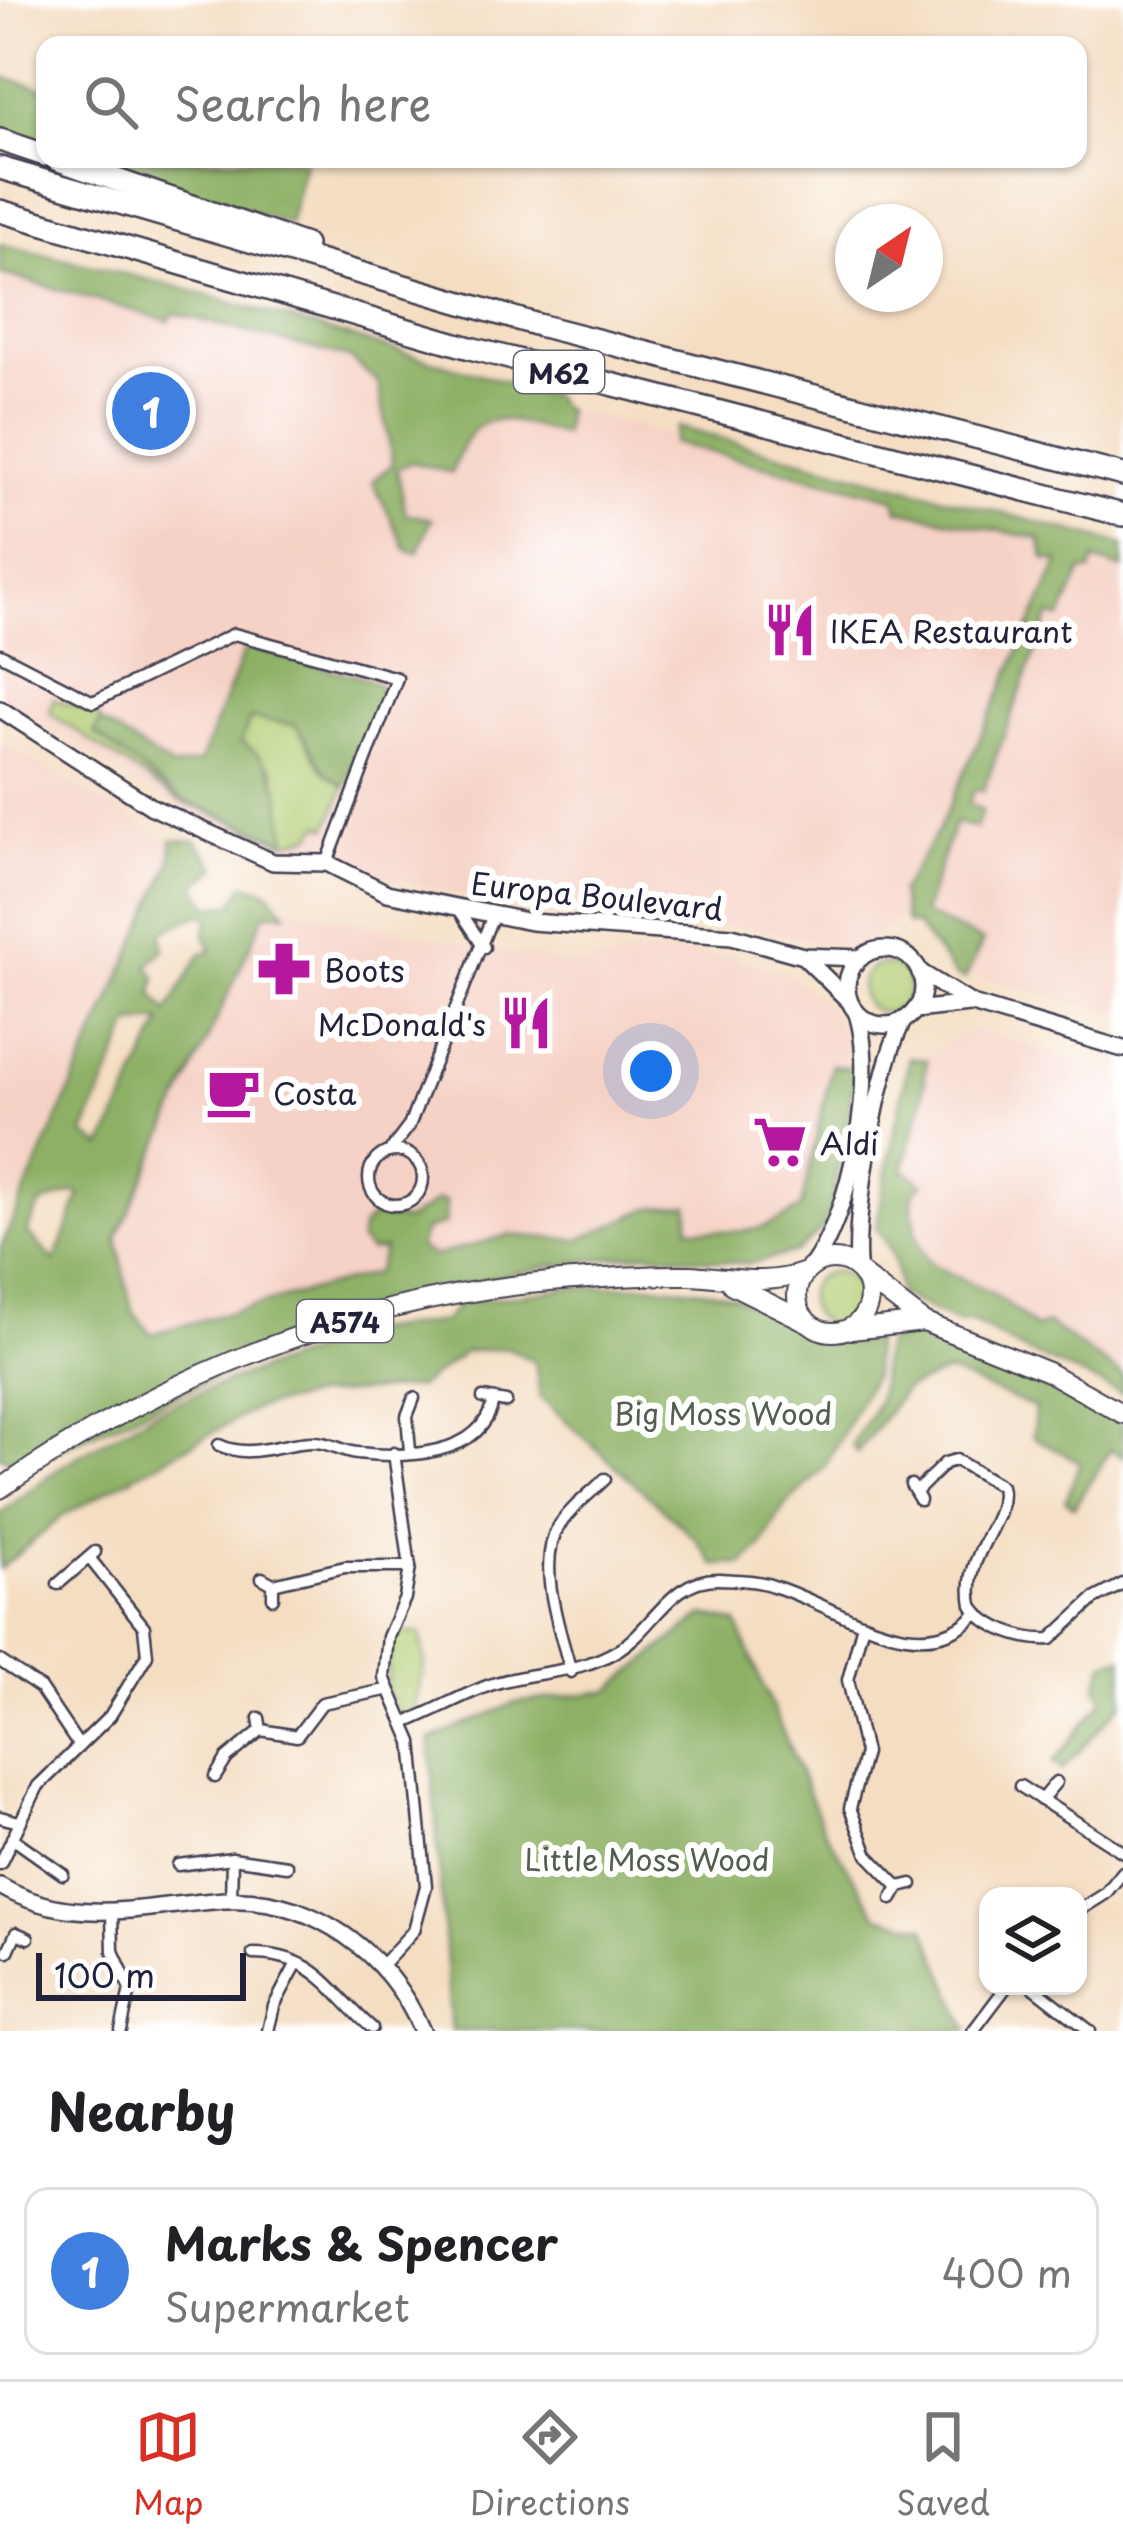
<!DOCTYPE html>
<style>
body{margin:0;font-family:"Playpen Sans",sans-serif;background:#f6f6f6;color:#202124}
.controls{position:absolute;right:36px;bottom:36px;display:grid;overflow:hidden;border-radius:24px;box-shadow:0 3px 9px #0004}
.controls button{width:108px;height:108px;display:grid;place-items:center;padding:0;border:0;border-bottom:3px solid #e0e0e0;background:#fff;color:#202124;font:60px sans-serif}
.compass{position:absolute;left:835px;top:204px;width:108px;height:108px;border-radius:50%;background:#fff;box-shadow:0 3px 9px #0004;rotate:35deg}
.scale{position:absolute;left:36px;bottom:30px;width:210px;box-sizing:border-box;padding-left:12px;border:6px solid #22223b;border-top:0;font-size:33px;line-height:42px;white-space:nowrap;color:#22223b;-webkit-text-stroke:9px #fff;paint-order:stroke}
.you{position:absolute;left:651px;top:1071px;width:42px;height:42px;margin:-30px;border:9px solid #fff;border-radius:50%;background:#1a73e8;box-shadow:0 0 0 18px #1a73e833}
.badge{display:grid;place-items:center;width:78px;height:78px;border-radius:50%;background:#d93025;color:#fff;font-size:39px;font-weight:700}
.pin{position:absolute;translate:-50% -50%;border:6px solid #fff;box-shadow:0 3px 12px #0006}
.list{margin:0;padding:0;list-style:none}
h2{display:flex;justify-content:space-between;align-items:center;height:156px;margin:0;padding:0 48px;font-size:51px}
h2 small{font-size:39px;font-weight:400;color:#757577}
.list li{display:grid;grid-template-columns:78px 1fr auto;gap:36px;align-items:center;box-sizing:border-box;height:168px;margin:0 24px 24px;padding:0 24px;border:3px solid #e0e0e0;border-radius:24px}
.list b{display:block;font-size:45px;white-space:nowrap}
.list p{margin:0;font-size:39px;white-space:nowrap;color:#757577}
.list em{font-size:39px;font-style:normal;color:#757577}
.icon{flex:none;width:66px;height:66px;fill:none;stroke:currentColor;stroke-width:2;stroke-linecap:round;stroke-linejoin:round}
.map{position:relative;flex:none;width:1123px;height:2031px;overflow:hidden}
.search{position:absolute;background:#fff;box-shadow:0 3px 9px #0004;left:36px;right:36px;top:36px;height:132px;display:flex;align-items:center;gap:30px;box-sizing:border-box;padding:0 42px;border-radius:24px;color:#757577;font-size:45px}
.sheet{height:348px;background:#fff}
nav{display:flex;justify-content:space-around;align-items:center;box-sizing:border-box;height:168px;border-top:3px solid #e0e0e0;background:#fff;font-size:33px;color:#757577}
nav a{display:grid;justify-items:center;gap:6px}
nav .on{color:#d93025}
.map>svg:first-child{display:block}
.built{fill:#f6d1c5}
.green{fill:#b2cd73;stroke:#6a7857;stroke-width:3}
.forest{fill:#8db065;stroke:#586950;stroke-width:3;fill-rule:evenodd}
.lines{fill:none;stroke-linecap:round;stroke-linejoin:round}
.street-casing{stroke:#423e4f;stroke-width:15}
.secondary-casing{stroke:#423e4f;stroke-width:20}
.primary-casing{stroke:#423e4f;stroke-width:22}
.highway-casing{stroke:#423e4f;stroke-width:26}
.street{stroke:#fff;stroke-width:10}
.secondary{stroke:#fff;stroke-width:15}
.primary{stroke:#fff;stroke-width:18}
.highway{stroke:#fff;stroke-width:21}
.labels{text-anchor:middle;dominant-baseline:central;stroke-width:12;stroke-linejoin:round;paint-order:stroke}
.shield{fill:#fff;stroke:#646476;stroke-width:3}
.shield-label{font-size:27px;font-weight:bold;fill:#22223b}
.poi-label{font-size:30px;fill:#22223b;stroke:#fff;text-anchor:start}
.street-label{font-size:30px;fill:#22223b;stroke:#fff}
.park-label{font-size:30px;fill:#545e4f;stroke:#fff}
</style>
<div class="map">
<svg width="1123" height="2031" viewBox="0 0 1123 2031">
<rect width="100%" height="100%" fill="#fff"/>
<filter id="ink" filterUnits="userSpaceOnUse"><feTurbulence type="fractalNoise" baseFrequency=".00833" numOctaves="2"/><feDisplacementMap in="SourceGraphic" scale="24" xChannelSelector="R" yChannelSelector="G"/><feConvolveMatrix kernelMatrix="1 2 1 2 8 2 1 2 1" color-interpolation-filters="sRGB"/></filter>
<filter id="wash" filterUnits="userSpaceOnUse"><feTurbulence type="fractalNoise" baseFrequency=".004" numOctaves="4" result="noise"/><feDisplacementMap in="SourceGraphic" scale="48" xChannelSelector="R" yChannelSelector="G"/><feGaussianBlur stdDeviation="2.7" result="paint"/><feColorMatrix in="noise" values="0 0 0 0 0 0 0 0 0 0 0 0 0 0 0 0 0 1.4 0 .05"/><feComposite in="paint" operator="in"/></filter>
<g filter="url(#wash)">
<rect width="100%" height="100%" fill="#f4ddc1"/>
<g class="built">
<path d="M0,260l1123,294v460l-163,-42 -52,-60 -43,30 -19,6 -89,-19 -236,-22 -132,-28 -153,-45 -60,-26 -176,-110z"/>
<path d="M0,742l179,105 -164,358 -15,-11z"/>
<path d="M261,902l313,64 94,-15 64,6 56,18 39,31 19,36 1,25 -26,125 -16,23 -36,14 -119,-4 -368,99 -134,5 -40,-93z"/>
<path d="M972,1028l151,48v317l-183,-105 -39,-94 23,-136z"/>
</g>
<g class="green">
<path d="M53,699l42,13 6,10 -7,10 192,109 -12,-71 -33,-27 9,-25 46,7 29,48 20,13 -17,41 -7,-3 -10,12 -26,7 -108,-43 -127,-87z"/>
<circle cx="885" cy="988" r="24"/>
<circle cx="834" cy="1298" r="26"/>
<path d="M392,1633h28l5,29 -13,58 -8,3 -18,-33z"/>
</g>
<g class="forest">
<path d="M0,76l45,13v55l-45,-15z"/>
<path d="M91,159h202l12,3 -16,62z"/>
<path d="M0,244l174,42 377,109 15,18 -3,21c-63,-15 -87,-34 -111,39l-40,-11 -15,7 9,45 26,5 -14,34 -11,-3 -35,-69 21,-17 -15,-82 -28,-24 -177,-45 -4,8 -169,-48z"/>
<path d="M677,427l446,118v24l-29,-9 -3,11h-9l-21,47 -12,-2 -66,175 -9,-1 -5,14 13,6 -6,18 -21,-6 -32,92 60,27 -18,38 -9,-3 -40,-51 -10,-2 -6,-31 38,-61 121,-269 -14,-3 -5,-20 -142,-29 -3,-12 -222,-55z"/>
<path d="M246,646l128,35 10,10 -39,95 -19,-13 -30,-48 -46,-7 -9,25c41,20 39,57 46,99l-109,-44 -84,-65 7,-11 72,46 27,-6z"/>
<path d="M172,840l24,1 21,26 -21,18 13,21 24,-2 12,-20 23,7 18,22h-21l-148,325 15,72 19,24 225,-61 8,-24 -15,2 -9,-11 3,-14 10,-11 33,6 32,-21 8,2 -1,22 -20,6 -6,18 15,8 75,-21 69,5 72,-32 39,-3v23c51,5 68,9 112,-21l31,-142 25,4 -27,142 -7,17 -26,24 -49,12 -102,-11 -97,13 -172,38 -355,162 -22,-10v-207l171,-386zM201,914l8,5 -4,16 7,16 -11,2 -34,59 -14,-18 3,-17 -8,-11 16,-17 -2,-17zM161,1021l1,1 -59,125 -19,-13 47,-110zM74,1192l6,3 -25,66 -28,-29 14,-28z"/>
<path d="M909,1057l18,3 -5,42 -19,67 20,15 -11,11c6,82 17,64 79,98 16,8 30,23 44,35l13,-4 75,52v19c-32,-17 -64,-29 -96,-43 -21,-9 -38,-23 -59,-32l-9,3 -60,-28c-1,-23 -5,-46 -23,-67z"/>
<path d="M654,1285c21,3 45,3 67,8 60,14 87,51 153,44l-1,39 -49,92 -41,40 -22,39 -18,17 -29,1 -18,-26 -156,-142 -5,-35 -27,-14 -44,4 -45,35 -105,9 -57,12 -193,107 -64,54v-55l62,-48 94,-55 73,-30 144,-50 71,-10 16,-18 107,-15z"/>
<path d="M904,1332c79,9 152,54 219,93v32l-12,-8 -37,58 -8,-7 14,-38 -47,-25 2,-29 -88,-36 -42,17 -48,64 -5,-8c7,-14 21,-30 25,-44 9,-26 -6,-60 27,-69z"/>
<path d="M704,1615l33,8 86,205 55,88 47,11 43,104h-517l-21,-291 85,-37 93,-12z"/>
<path d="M1123,1657v46l-61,67 -9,-7 51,-64 -7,-13 8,-23z"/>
</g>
</g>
<g filter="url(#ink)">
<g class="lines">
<defs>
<g id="street">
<path d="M0,654l93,48 141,-68 163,44 -70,185"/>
<path d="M458,908l26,39"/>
<circle cx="396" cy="1178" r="27"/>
<path d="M390,1151l19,-25 84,-211"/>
<path d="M483,1398l23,4"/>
<path d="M219,1445c32,15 60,-2 92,-3 17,-1 30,9 46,11 47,5 125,4 136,-52"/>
<path d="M410,1451l-3,-35 7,-18"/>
<path d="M911,1485l9,15"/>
<path d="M918,1490l27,-27 11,-3 45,26c8,38 -39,65 -29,119 13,23 53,36 79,34l43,-40 29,-15"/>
<path d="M262,1578l11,6v14"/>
<path d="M58,1584l37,-32"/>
<path d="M273,1584l72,-17h65"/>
<path d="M863,1624l-15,56 17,73 -15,55 18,47 31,32"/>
<path d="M0,1661l40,27 39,58"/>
<path d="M571,1672c-10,-39 -36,-108 -12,-146 11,-18 31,-32 46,-47"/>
<path d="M404,1723c31,-12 61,-30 92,-40 44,-13 82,-9 122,-33 37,-23 52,-72 101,-71 19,1 37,1 54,7 59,17 150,88 203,27"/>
<path d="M261,1730l36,6 25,-33 64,-13"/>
<path d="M215,1777l12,-19 34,-28 -2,-12"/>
<path d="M1020,1786l103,66"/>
<path d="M1041,1800l15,-18"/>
<path d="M0,1817l19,5"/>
<path d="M12,1838l51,36"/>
<path d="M0,1864l38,-78 72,-70 37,-61 -3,-28 -53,-67"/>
<path d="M178,1865l54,-7 55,8"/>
<path d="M892,1899l7,-12 13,-3"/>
<path d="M231,1900l1,-42"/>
<path d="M1078,1911l27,-17 18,-22"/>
<path d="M112,1913l1,38 17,38 -9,42"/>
<path d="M8,1951l8,-18 12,5"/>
<path d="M253,1954c64,0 78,39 119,74"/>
<path d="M381,1966l33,-36 12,-44 -14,-144 -28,-65 4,-40 17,-39 5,-31 -16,-114"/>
<path d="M1032,1986l58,45"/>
<path d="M268,2031l6,-25 23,-43"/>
<path d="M973,2031l34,-45"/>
</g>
<g id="secondary">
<path d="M0,709l152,98 121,55 54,1 60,30 144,29 201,14 71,20 58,2"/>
<circle cx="885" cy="987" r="38"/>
<path d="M803,956l45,44"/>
<path d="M920,972l52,32 151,45"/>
<path d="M915,1010l54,-6"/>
<path d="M810,1268c41,-52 68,-195 46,-257"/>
<path d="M859,1271c-8,-47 20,-211 45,-251"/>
<path d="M0,1886c73,43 148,19 226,14 87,-4 164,54 196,131"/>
</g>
<g id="primary">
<circle cx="833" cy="1296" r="36"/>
<path d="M864,1276l60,46 124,50 75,42"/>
<path d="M732,1285l77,38"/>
<path d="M851,1330l73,-8"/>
<path d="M0,1489c164,-115 360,-193 561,-208 42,-3 85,-7 128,-6 41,2 76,12 117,-3"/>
</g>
<g id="highway">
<path d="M0,140l45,15"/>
<path d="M56,159l249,86"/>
<path d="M0,168l538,157 585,150"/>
<path d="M0,211l470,137 653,167"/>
</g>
</defs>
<use href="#street" class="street-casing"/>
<use href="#secondary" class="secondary-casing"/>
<use href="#primary" class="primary-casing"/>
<use href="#highway" class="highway-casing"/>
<use href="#street" class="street"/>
<use href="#secondary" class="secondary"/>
<use href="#primary" class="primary"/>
<use href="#highway" class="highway"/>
</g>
</g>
<defs>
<symbol id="restaurant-bare" viewBox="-9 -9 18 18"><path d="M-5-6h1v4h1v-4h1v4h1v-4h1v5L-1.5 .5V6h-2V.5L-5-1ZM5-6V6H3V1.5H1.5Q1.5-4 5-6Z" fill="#b5179e" stroke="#fff" stroke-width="2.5" paint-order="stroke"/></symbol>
<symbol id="pharmacy-bare" viewBox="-9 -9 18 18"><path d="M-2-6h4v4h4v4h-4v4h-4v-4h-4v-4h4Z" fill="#b5179e" stroke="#fff" stroke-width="2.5" paint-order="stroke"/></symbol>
<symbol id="cafe-bare" viewBox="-9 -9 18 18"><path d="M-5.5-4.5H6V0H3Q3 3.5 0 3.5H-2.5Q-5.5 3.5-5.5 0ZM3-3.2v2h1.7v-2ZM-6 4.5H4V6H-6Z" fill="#b5179e" stroke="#fff" stroke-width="2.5" paint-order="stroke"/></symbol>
<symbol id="supermarket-bare" viewBox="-9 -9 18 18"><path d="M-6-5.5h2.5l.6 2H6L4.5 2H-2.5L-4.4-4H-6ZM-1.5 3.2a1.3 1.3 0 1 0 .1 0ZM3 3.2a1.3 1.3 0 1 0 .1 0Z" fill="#b5179e" stroke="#fff" stroke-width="2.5" paint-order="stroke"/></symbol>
</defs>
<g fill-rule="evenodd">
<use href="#restaurant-bare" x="752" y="592" width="76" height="76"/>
<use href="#pharmacy-bare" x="246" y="931" width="76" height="76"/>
<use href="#restaurant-bare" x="488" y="985" width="76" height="76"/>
<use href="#cafe-bare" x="195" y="1054" width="76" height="76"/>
<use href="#supermarket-bare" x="742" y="1104" width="76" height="76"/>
</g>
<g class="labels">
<g class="shield">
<rect x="514" y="351" width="90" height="42" rx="9"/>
<rect x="297" y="1300" width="96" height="42" rx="9"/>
</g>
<g class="shield-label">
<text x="559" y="372">M62</text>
<text x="345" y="1321">A574</text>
</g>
<g class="poi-label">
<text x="830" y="630">IKEA Restaurant</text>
<text x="324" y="969">Boots</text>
<text x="486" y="1023" text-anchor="end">McDonald's</text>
<text x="273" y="1092">Costa</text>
<text x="820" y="1142">Aldi</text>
</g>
<g class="street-label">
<text transform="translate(597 895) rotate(6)">Europa Boulevard</text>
</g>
<g class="park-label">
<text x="723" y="1412">Big Moss Wood</text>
<text x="647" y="1858">Little Moss Wood</text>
</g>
</g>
</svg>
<div class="controls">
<button><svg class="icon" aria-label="layers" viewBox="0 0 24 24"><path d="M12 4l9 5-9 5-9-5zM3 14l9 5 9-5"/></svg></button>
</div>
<svg class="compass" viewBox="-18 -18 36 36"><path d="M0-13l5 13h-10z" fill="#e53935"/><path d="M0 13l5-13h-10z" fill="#757577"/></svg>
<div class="scale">100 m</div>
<div class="you"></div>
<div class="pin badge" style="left:151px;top:411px;background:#3f7fe0">1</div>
<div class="search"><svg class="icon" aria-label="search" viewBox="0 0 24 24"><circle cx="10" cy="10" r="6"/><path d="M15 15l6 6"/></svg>Search here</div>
</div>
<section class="sheet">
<h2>Nearby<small></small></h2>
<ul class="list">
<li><span class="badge" style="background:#3f7fe0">1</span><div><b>Marks &amp; Spencer</b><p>Supermarket</p></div><em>400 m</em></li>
</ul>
</section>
<nav>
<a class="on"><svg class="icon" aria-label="map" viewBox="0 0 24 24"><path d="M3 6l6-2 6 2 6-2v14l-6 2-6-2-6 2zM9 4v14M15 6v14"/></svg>Map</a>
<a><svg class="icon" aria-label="directions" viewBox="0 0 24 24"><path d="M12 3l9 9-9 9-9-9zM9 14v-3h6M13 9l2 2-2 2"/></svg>Directions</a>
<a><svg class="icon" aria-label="saved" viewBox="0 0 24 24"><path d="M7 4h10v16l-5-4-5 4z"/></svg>Saved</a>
</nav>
